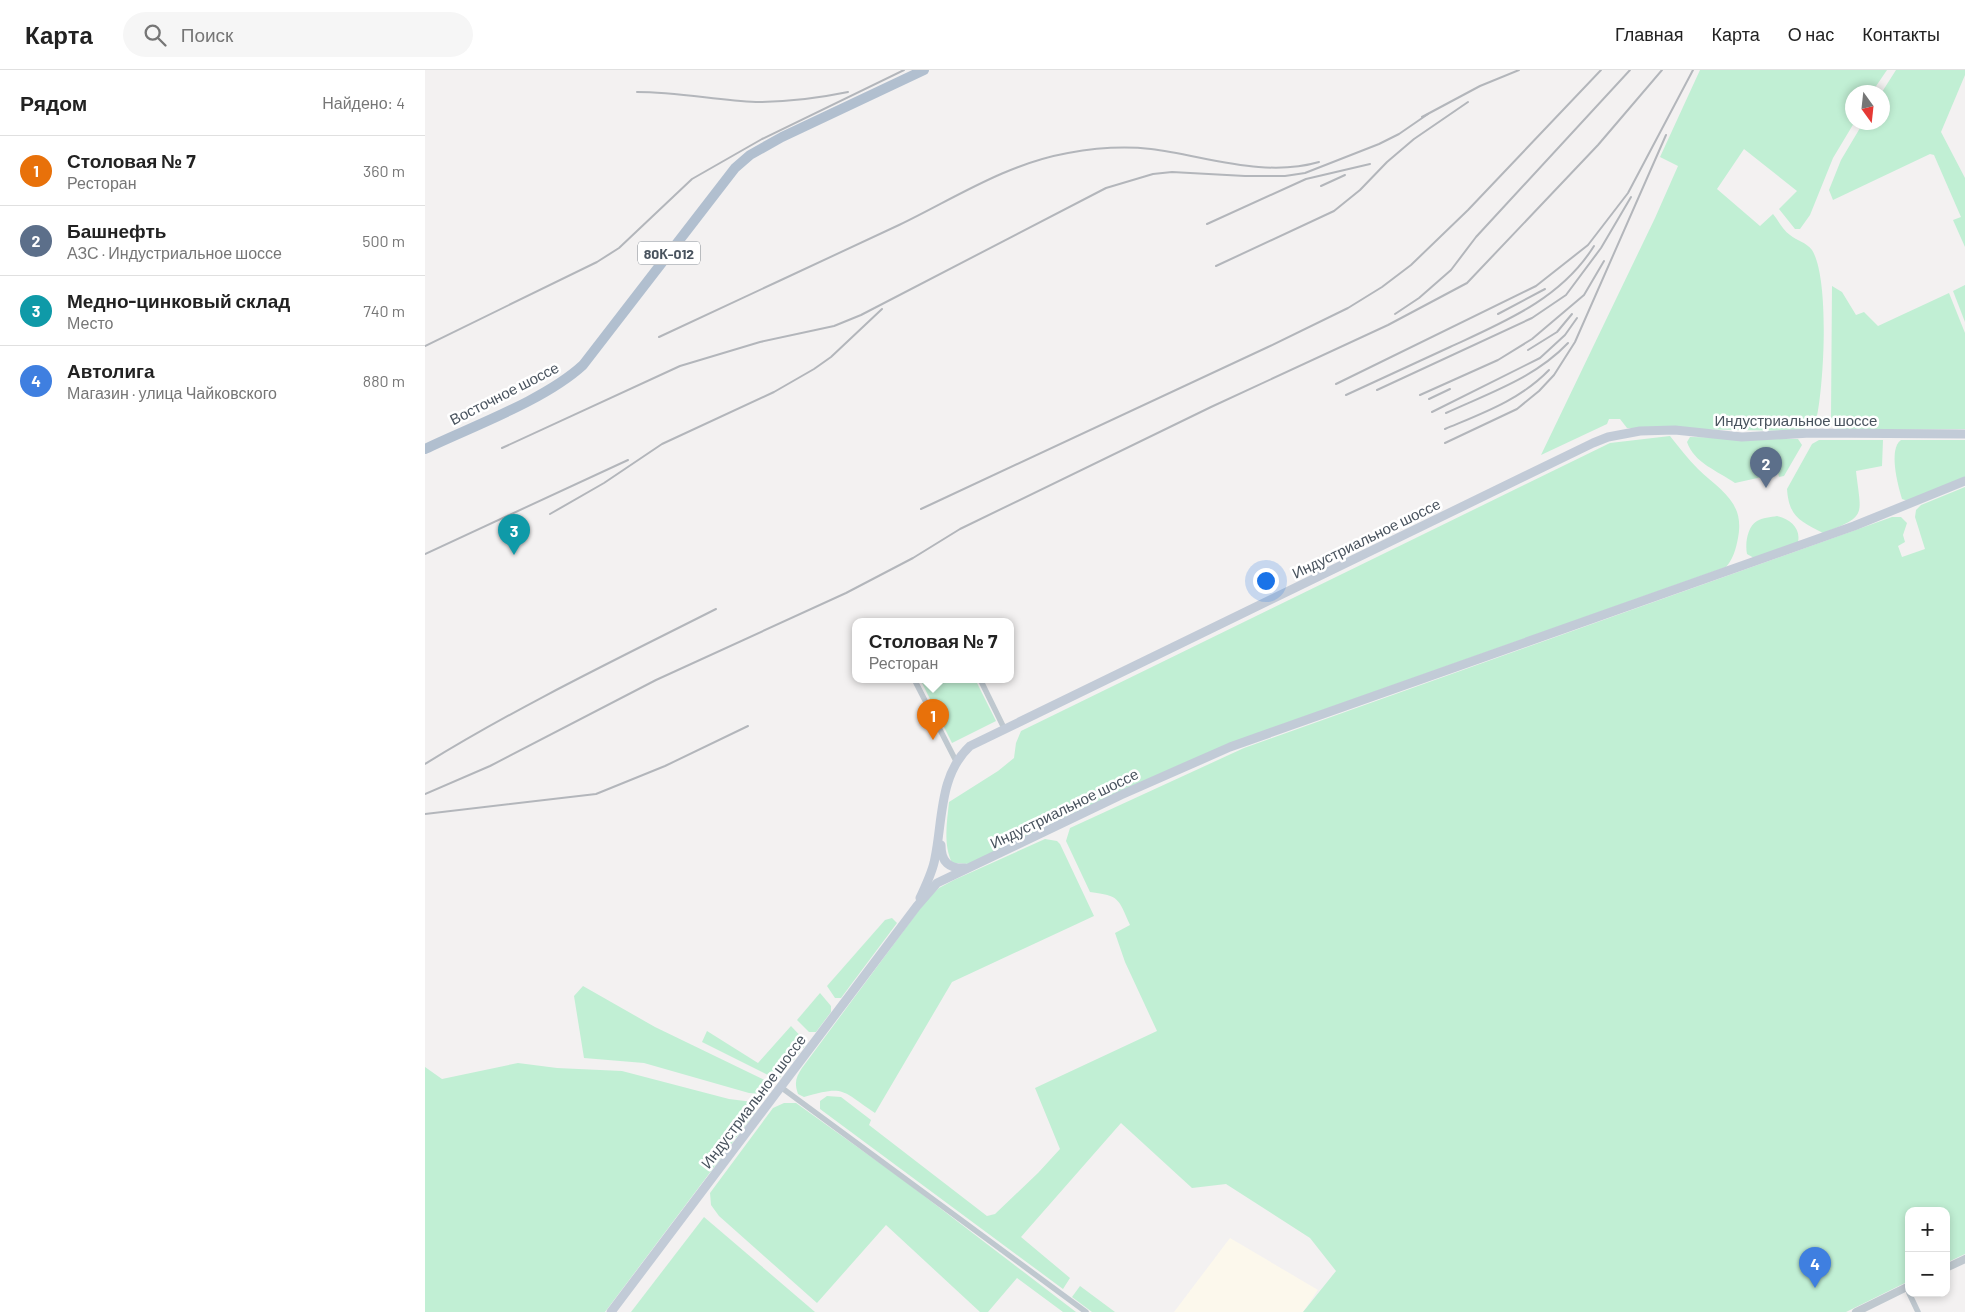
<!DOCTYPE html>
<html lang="ru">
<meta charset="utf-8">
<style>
body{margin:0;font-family:Barlow,sans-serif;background:#f6f6f6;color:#222}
.controls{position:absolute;right:15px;bottom:15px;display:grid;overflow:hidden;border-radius:10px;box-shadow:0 2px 8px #0003}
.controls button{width:45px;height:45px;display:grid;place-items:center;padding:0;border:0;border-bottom:1px solid #e0e0e0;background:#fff;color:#222;font:25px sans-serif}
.compass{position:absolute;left:1420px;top:15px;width:45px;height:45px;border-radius:50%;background:#fff;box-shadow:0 2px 8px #0003;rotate:165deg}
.you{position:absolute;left:840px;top:510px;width:18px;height:18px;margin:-12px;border:4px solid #fff;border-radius:50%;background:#1a73e8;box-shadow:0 0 0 8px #1a73e833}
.badge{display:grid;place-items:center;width:32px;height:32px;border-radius:50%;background:#1c6ee1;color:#fff;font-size:16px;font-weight:700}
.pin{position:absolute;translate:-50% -41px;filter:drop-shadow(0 1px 2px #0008)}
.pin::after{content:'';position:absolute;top:26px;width:18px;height:15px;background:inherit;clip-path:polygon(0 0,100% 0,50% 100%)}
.popup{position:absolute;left:427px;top:548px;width:162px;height:65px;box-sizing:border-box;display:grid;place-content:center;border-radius:10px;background:#fff;filter:drop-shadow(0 1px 4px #0005);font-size:16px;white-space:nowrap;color:#767676}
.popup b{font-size:19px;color:#222}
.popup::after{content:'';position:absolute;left:50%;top:100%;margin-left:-10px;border:10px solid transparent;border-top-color:#fff}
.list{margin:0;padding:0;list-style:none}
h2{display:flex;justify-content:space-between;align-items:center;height:65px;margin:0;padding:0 20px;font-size:21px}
h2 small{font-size:16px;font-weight:400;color:#767676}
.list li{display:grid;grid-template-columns:32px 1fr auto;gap:15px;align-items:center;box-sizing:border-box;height:70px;padding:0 20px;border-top:1px solid #e0e0e0}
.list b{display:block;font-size:19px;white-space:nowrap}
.list p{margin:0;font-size:16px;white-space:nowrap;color:#767676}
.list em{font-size:16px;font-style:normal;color:#767676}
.icon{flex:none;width:28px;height:28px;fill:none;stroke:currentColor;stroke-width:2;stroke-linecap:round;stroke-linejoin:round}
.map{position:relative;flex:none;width:1540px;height:1242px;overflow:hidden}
header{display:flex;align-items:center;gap:30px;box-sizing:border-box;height:70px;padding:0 25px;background:#fff;border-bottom:1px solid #e0e0e0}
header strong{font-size:24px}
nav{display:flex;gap:28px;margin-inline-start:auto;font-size:18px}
.search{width:350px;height:45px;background:#f6f6f6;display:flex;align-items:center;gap:12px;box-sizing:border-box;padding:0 18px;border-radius:28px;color:#767676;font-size:19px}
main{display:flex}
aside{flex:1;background:#fff}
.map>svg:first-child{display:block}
.commercial{fill:#fcf8ec}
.green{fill:#c1efd4}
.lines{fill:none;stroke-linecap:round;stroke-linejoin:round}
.minor{stroke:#bfc8cf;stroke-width:5.5}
.tertiary{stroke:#bfc8cf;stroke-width:8}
.secondary{stroke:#c2cbd7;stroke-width:9}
.primary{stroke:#b1bfcf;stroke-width:10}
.rail{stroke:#b3b6bb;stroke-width:2}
.labels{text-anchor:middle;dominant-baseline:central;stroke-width:5;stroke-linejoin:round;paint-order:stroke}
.shield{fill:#fff;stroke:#80878e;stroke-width:1}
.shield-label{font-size:14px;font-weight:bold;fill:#49535e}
.street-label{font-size:15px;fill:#49535e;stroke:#fff}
</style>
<header>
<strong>Карта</strong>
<div class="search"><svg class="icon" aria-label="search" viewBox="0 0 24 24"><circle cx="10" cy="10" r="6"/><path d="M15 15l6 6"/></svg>Поиск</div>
<nav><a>Главная</a><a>Карта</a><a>О нас</a><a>Контакты</a></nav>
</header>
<main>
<aside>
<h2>Рядом<small>Найдено: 4</small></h2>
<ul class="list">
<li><span class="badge" style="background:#e8710a">1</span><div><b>Столовая № 7</b><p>Ресторан</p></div><em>360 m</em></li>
<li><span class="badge" style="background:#5c6f8a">2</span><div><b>Башнефть</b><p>АЗС · Индустриальное шоссе</p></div><em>500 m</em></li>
<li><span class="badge" style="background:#0f9aa8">3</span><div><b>Медно-цинковый склад</b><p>Место</p></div><em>740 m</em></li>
<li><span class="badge" style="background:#3f7fe0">4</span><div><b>Автолига</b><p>Магазин · улица Чайковского</p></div><em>880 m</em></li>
</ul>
</aside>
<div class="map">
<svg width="1540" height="1242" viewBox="0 0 1540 1242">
<rect width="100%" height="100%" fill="#f3f1f1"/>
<path class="commercial" d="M805,1168l88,52 -15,22h-129z"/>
<g class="green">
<path d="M1275,0h187l-15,22h-19v30l1,1 -21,35 -23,57 -10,14h-5l-16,-20 18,-18 -53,-42 -27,40 43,37 13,-12c5,6 10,16 17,21 7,6 16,7 22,15 18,29 12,137 4,171l-15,10 -174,-3 -7,-9h-11l-2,5 -66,31 114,-237 23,-52 -18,-9z"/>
<path d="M1471,0h69v5l-24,57 24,46v69l-12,-27 8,-3 -27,-62 -4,-1 -97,46 -4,-10 12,-30 22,-37 20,-1 -1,-30z"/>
<path d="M1540,215v37l-12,-31z"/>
<path d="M1407,216l10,6 14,23 8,-3 14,14 71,-33 16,40v96l-126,1 -6,-4 -2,-9z"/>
<path d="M1245,366c9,11 18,23 28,33 23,22 47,33 40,69 -2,11 -5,21 -12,29l-493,175 -263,122 -18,-1c-9,-19 -5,-41 -3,-61l49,-31 16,-13 2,-15 5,-12 589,-288z"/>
<path d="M1265,367l108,2 4,6 -18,31 -5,1 -3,-12 -6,1 1,9 -36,8c-17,-12 -41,-20 -48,-41z"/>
<path d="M1394,370h64l-1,26 -26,5c5,45 12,45 -33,62 -23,-12 -34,-16 -36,-44l25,-45z"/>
<path d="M1476,370h64v37l-57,24 -6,-2c-4,-13 -14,-50 -1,-59z"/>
<path d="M1540,417v767l-19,9v-52h-37v70l-63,31h-543l33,-41 -26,-33 -84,-54 -34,4 -71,-65 -100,114 49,41 -7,11 -243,-180v-8l7,-5 14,1 30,23 -2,5 118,91 8,-2 43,-41 22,-24 -25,-61 122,-57 -32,-69 -10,-29 15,-8c-12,-27 -10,-29 -40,-33l-24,-51 4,-13 174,-80 648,-231h9l6,6 -4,12 2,7 -7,4 4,11 23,-8 -10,-32 1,-7 5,-5z"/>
<path d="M1352,446c13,3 24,12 21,26l-44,16 -7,-4c-2,-10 0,-27 10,-33 5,-3 14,-4 20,-5z"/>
<path d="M495,609h55l21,42 -44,22z"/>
<path d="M620,769l12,2 3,3 34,72 -142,66 -77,131c-34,-23 -30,-28 -71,-16l-6,-3c-4,-11 -2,-17 4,-26l126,-170 11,-10 15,-8z"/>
<path d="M467,848l5,5 -56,75h-6l-8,-12 58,-66z"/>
<path d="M158,916l72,41 118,57 -7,10 -17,-1 -105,-30 -60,-5 -10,-62z"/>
<path d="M395,923l11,13v6l-15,20h-7l-12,-12z"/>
<path d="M366,956l16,17 -29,37 -76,-38 5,-11 51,32z"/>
<path d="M93,993l39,5 65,3 107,28 24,3 4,8 -152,202h-180v-245l17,12z"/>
<path d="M359,1033h12l106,76 174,133h-13l-46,-34 -29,34h-8l-94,-87 -69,78 -98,-87 -8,-11 -1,-12 63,-85z"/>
<path d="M279,1147l111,95h-184z"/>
<path d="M655,1216l35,26h-23l-20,-15z"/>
</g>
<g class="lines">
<g class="minor">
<path d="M489,609l42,82"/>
<path d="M555,609l24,49"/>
<path d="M357,1018l304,224"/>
<path d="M1484,1223l9,19"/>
</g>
<g class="tertiary">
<path d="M1521,1198l19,-9"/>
<path d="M1431,1242l53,-26"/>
</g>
<g class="secondary">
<path d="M516,775c0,17 8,24 24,23"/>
<path d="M495,828c6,-13 13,-27 15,-40 8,-39 4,-83 35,-112l623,-303 15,-6 32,-6 35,-1 67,7 68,-4 155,1"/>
<path d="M186,1242l306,-406 20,-23 184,-88 109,-48 624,-221 111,-45"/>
</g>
<path class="primary" d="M0,379c48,-23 120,-49 158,-84l152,-197 15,-13 32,-18 142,-67"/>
<g class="rail">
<path d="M212,22c40,0 79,8 119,10 31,0 63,-4 92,-10"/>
<path d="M997,47l58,-31 39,-16"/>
<path d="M896,116l24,-11"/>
<path d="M782,154l99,-45 64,-15"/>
<path d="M791,196l118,-55 26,-21 27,-28 27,-23 54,-37"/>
<path d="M970,244l24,-16 32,-28 25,-33 154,-167"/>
<path d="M1073,244l47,-25"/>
<path d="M234,267c80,-38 160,-74 240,-112 56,-27 107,-61 169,-72 27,-5 56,-7 83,-4 55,7 113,29 168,13"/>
<path d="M0,276l172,-84 22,-14 73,-69 70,-40 142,-69"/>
<path d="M1103,280l29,-18 15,-18"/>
<path d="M911,314l200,-98 52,-41 40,-52 65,-123"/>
<path d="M952,320l155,-72 34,-23 35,-47 30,-51"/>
<path d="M921,325c35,-16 69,-32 104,-48 54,-25 111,-48 144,-101"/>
<path d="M995,325l78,-35 34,-21 52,-44 20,-34"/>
<path d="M1004,329l21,-10"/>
<path d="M1007,342l108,-54 25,-23 12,-17"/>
<path d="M1021,343c43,-20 89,-35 122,-70"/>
<path d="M1020,359c38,-16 75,-29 104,-59"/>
<path d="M1020,373l72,-34 22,-18 15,-16 21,-33 91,-207"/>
<path d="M77,378l178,-82 80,-24 74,-16 27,-11 245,-127 47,-14 19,-2 73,4h40l20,-3 74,-29 20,-10 29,-20"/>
<path d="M496,439l347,-162 80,-39 34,-21 29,-22 57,-55 133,-140"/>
<path d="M125,444l54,-31 58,-39 112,-52 40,-23 17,-12 51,-48"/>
<path d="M0,484l203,-94"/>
<path d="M0,694c94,-58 192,-105 291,-155"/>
<path d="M0,724l65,-28 166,-86 190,-87 67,-35 47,-29 251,-122 177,-82 79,-42 131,-138 64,-75"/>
<path d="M0,744l171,-20 69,-28 83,-40"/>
</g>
</g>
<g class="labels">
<rect class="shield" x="213" y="171.5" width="62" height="23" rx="4"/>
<g class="shield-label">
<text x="244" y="183">80К-012</text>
</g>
<g class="street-label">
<text transform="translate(79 323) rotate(-27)">Восточное шоссе</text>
<text x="1371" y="350">Индустриальное шоссе</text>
<text transform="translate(941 468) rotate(-26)">Индустриальное шоссе</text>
<text transform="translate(639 738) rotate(-26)">Индустриальное шоссе</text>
<text transform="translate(328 1031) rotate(-53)">Индустриальное шоссе</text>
</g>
</g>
</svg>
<div class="controls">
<button>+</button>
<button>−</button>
</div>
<svg class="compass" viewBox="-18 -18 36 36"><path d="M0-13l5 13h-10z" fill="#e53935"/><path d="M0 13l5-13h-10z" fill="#767676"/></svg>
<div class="you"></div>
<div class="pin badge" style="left:508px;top:670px;background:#e8710a">1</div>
<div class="popup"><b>Столовая № 7</b>Ресторан</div>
<div class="pin badge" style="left:1341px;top:418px;background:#5c6f8a">2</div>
<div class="pin badge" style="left:89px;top:485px;background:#0f9aa8">3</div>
<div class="pin badge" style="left:1390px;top:1218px;background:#3f7fe0">4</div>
</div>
</main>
